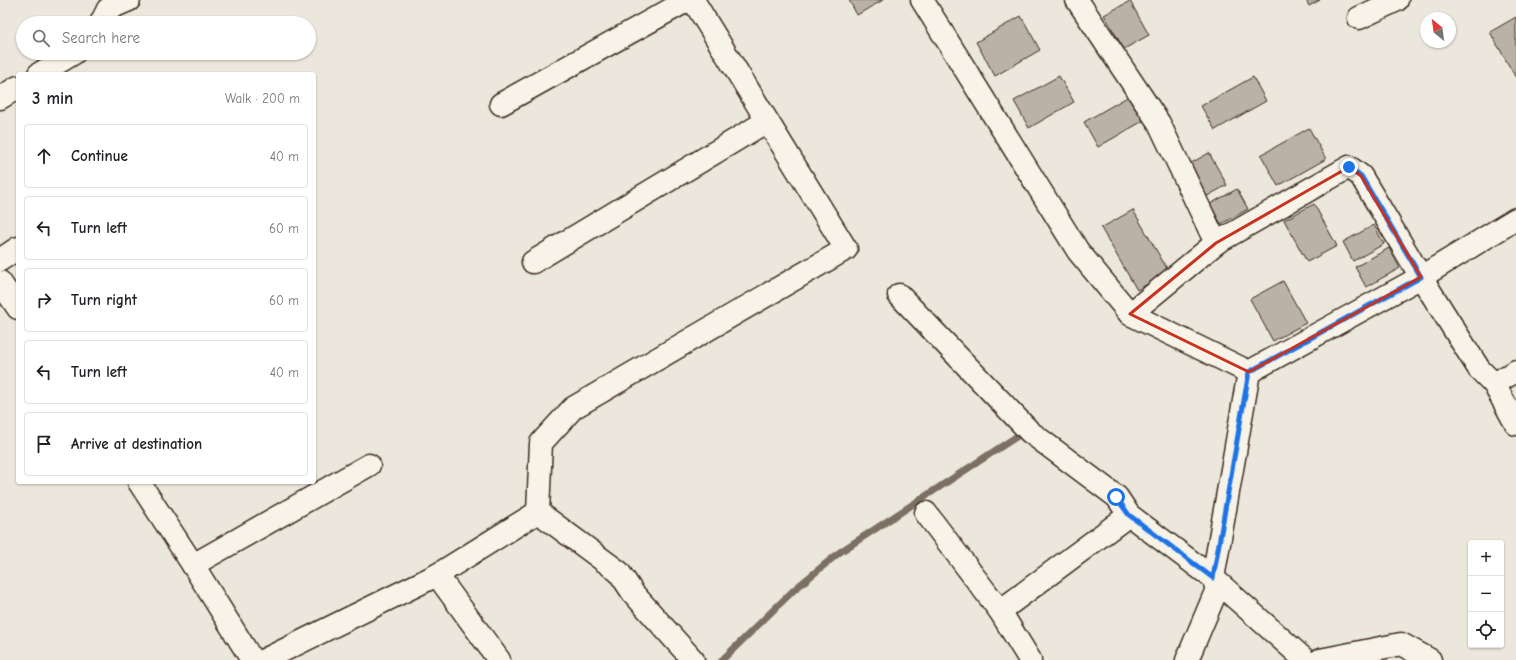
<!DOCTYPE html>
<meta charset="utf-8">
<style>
body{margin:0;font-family:"Comic Neue",sans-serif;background:#f2f2f2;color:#202124}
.controls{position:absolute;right:12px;bottom:12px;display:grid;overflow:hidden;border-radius:4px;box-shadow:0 1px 3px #0004}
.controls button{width:36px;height:36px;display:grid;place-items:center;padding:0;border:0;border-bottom:1px solid #e0e0e0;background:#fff;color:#202124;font:20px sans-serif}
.compass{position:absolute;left:1420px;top:12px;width:36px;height:36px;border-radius:50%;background:#fff;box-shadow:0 1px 3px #0004;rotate:331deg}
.stop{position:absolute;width:12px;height:12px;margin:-9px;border:3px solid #1a73e8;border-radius:50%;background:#fff}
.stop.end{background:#1a73e8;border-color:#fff;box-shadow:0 1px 4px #0008}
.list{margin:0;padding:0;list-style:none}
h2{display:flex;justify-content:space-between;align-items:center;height:52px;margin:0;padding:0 16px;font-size:17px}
h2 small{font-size:13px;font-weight:400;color:#757577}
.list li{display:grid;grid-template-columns:26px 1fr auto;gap:12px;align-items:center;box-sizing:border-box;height:64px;margin:0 8px 8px;padding:0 8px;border:1px solid #e0e0e0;border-radius:4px}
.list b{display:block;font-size:15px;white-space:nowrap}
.list em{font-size:13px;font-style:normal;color:#757577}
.icon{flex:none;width:22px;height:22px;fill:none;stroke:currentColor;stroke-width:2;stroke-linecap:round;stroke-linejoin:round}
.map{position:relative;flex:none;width:1516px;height:660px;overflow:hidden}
.search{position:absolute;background:#fff;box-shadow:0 1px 3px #0004;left:16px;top:16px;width:300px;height:44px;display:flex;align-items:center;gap:10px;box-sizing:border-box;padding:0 14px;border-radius:22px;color:#757577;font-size:15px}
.panel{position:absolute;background:#fff;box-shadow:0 1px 3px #0004;left:16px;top:72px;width:300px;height:412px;border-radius:4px}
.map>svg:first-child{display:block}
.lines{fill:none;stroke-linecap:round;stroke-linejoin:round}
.stream{stroke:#7c7064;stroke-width:7}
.building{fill:#bab2a7;stroke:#3b2a1e}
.minor-casing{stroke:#3b2a1e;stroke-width:25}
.minor{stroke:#f7f3e8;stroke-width:22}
.route{stroke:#1a73e8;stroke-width:5}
.marked{fill:none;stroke:#c8321e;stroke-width:3;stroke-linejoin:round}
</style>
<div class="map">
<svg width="1516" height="660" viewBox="0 0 1516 660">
<rect width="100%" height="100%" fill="#ece7dc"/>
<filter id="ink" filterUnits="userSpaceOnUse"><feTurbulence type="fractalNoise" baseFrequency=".025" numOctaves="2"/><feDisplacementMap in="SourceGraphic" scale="8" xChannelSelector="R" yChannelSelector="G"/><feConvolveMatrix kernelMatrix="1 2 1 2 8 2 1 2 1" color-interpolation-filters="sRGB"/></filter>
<g filter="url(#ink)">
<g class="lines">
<path class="stream" d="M722,660l73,-71 45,-37 179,-117"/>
</g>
<g class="building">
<path d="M849,0h34l-26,15z"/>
<path d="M1306,0h14l-11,6z"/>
<path d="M1130,1l19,34 -25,14 -20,-34z"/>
<path d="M1021,16l19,34 -45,26 -19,-34z"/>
<path d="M1516,17v61l-26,-46z"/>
<path d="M1059,76l15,26 -45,26 -15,-27z"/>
<path d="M1253,77l13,24 -51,29 -14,-24z"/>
<path d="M1129,96l14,25 -45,26 -14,-25z"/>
<path d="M1309,128l17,31 -48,27 -17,-31z"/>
<path d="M1209,153l18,32 -25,14 -18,-32z"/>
<path d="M1237,189l11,20 -27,15 -11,-20z"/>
<path d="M1314,204l23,42 -30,16 -23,-42z"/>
<path d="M1133,210l36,62 -32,18 -36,-62z"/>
<path d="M1374,225l10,19 -31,17 -10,-19z"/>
<path d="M1389,248l11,20 -34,19 -11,-20z"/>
<path d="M1283,281l23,42 -33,18 -23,-42z"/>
</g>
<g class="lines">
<defs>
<g id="minor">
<path d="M922,0l156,251 52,63 119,58"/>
<path d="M1077,0l82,123 57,120"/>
<path d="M1359,18l38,-18"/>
<path d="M101,23l7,-14 21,-9"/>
<path d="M39,74l35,-21"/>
<path d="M0,98l18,-11"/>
<path d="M501,104l187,-104"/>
<path d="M0,260l18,-12"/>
<path d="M533,262l234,-141"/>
<path d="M0,282l18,26"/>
<path d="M899,295l131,137 87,65 12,18 84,63 92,82"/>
<path d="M1130,314l86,-71 133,-76 12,9 60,101 58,92 15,15 22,40"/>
<path d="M1494,384l22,-13"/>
<path d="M139,482l54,83 59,95"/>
<path d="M538,512l3,-69 32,-35 273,-159 -153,-249"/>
<path d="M538,512l81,60 14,21 60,67"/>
<path d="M926,513l74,98 30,49"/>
<path d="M193,565l176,-100"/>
<path d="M437,575l62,85"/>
<path d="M1000,611l129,-96"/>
<path d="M264,660l173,-85 101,-63"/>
<path d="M1187,660l30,-71 -4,-11 36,-206 172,-95 95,-58"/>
<path d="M1320,660l81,-16 29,16"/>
</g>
</defs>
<use href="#minor" class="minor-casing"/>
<use href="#minor" class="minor"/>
</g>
</g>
<g class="lines" filter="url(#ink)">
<path class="route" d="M1116,497l13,18 84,63 36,-206 172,-95 -60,-101 -12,-9"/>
</g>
<path class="marked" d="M1349,167l12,9 60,101 -172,95 -119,-58 86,-71z"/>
</svg>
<div class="controls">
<button>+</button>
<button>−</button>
<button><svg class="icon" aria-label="locate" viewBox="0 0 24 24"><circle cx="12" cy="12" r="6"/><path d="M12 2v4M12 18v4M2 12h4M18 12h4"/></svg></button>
</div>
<svg class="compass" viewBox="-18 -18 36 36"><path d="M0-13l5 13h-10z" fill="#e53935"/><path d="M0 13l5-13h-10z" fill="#757577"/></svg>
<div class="stop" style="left:1116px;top:497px"></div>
<div class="stop end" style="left:1349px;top:167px"></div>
<div class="search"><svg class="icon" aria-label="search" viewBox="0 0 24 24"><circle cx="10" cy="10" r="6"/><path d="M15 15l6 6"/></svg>Search here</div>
<section class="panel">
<h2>3 min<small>Walk · 200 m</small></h2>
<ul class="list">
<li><svg class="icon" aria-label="ahead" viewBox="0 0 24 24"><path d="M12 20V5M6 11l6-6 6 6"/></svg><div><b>Continue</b></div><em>40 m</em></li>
<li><svg class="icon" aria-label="left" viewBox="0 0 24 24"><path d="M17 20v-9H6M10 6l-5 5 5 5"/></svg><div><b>Turn left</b></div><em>60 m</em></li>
<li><svg class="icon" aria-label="right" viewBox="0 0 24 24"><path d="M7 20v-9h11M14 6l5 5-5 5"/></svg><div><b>Turn right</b></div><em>60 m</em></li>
<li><svg class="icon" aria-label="left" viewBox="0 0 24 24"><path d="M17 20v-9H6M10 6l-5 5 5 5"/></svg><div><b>Turn left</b></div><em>40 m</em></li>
<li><svg class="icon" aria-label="arrive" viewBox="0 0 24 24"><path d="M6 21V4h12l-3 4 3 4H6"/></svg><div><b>Arrive at destination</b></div></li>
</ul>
</section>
</div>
